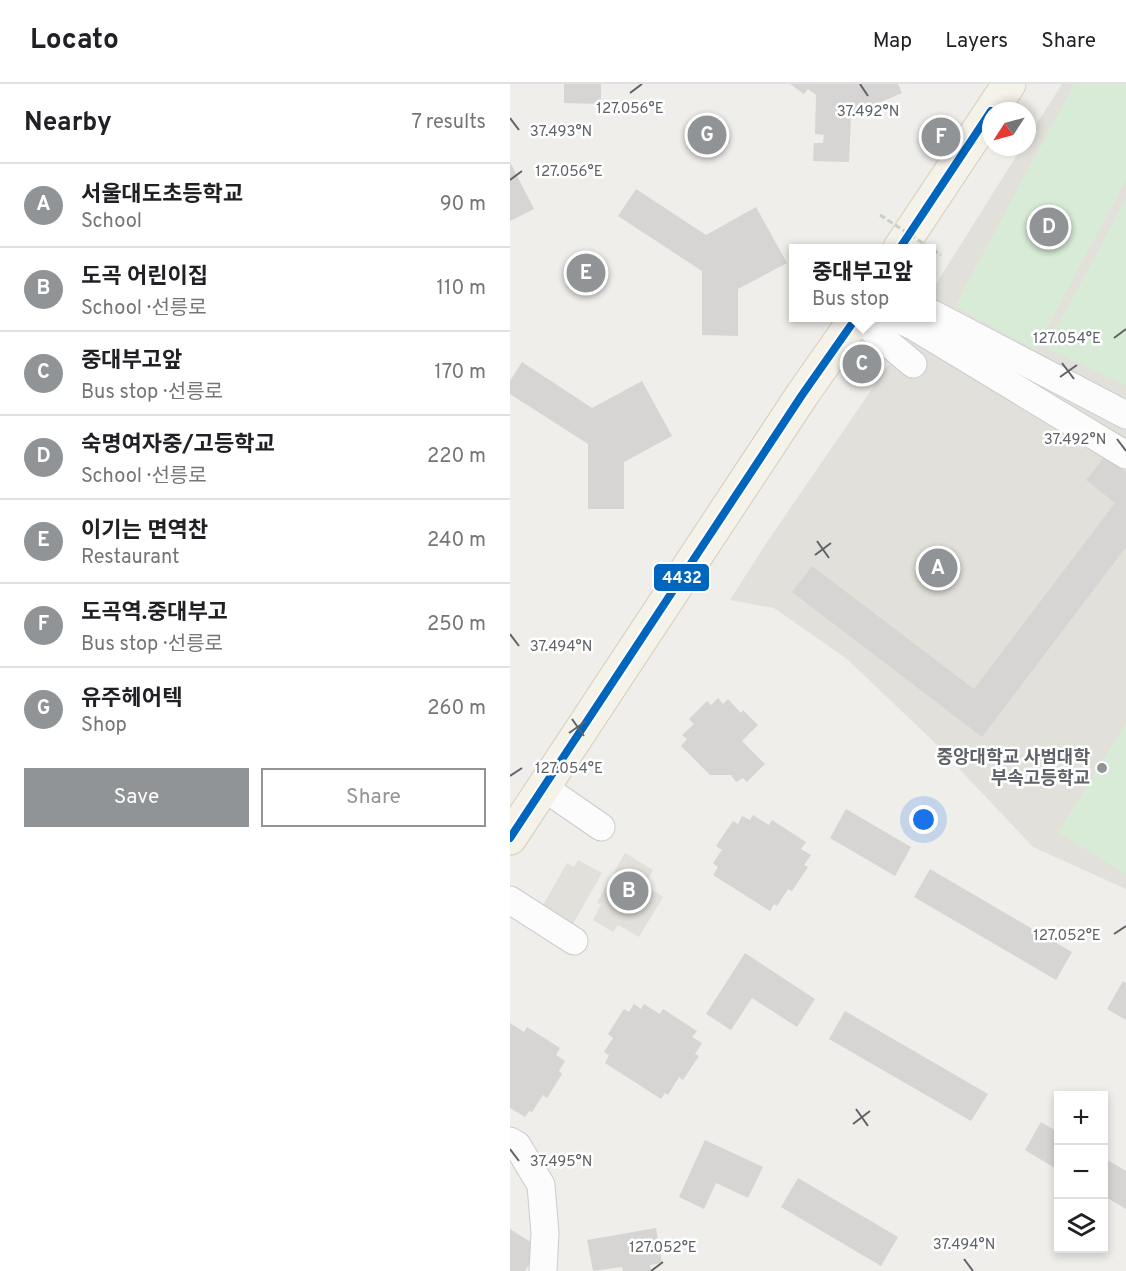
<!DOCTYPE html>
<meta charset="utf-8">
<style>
body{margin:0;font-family:Overpass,"Noto Sans KR",sans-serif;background:#f6f6f6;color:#202124}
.controls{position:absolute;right:18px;bottom:18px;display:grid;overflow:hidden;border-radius:0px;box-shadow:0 3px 9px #0003}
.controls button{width:54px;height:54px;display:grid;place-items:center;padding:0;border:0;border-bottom:2px solid #e0e0e0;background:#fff;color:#202124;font:30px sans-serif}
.compass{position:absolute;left:472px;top:18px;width:54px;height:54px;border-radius:50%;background:#fff;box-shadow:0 3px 9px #0003;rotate:234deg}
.you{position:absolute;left:414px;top:736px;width:21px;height:21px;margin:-15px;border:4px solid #fff;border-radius:50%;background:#1a73e8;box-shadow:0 0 0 9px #1a73e833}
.badge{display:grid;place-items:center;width:39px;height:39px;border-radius:50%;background:#919496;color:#fff;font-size:20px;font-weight:700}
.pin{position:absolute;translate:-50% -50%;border:3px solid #fff;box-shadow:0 2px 6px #0006}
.popup{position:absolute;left:279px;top:160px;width:147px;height:78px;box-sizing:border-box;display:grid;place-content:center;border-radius:0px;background:#fff;filter:drop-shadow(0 2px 4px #0005);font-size:20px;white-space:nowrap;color:#757577}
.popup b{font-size:22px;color:#202124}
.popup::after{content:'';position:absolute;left:50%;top:100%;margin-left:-12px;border:12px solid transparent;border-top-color:#fff}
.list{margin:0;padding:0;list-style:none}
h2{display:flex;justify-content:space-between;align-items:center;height:78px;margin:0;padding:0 24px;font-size:26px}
h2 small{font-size:20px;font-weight:400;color:#757577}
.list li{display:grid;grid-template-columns:39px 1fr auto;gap:18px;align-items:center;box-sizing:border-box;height:84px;padding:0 24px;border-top:2px solid #e0e0e0}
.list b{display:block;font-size:22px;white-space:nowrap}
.list p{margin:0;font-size:20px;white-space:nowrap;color:#757577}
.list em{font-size:20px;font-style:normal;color:#757577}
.actions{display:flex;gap:12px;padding:18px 24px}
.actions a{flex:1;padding:14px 0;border:2px solid #919496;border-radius:0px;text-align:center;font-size:21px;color:#919496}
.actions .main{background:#919496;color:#fff}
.icon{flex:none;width:33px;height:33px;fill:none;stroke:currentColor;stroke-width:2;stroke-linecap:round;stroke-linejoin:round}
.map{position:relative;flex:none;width:616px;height:1187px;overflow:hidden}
header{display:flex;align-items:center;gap:36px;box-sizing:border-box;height:84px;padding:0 30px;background:#fff;border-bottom:2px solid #e0e0e0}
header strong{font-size:28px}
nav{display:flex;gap:33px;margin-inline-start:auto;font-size:21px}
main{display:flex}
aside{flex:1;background:#fff}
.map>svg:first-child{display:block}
.education{fill:#e2e0da}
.green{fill:#d8ebd6}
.building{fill:#d6d5d3}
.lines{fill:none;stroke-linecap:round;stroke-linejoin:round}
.minor-casing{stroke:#cbcccc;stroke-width:29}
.major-casing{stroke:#d7ceb8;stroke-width:35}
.minor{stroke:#fdfcfc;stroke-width:27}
.major{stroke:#f4f2e9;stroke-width:33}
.path-bridge{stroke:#cacfcc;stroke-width:3;stroke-dasharray:6 3;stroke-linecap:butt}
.bus-1-casing{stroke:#fff;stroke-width:12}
.bus-1{stroke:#0065bd;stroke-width:8}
.ticks{fill:none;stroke:#5f6368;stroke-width:2}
.poi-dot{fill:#919496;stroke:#fff;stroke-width:2}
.labels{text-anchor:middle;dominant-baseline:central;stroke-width:5;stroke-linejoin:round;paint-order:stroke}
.poi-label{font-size:18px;font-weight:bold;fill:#5f6368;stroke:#fff;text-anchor:end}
.ticks-label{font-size:15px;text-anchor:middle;fill:#5f6368;stroke:#fff;stroke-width:5;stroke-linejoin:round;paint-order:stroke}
.line-badge{stroke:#fff;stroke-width:2}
.badge-label{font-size:16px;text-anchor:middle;font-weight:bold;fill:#fff}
</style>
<header>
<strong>Locato</strong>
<nav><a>Map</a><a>Layers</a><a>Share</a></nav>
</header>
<main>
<aside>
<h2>Nearby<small>7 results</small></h2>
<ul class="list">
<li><span class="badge">A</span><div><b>서울대도초등학교</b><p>School</p></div><em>90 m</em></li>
<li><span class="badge">B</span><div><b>도곡 어린이집</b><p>School · 선릉로</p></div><em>110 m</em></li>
<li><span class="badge">C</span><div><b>중대부고앞</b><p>Bus stop · 선릉로</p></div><em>170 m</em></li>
<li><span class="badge">D</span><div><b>숙명여자중/고등학교</b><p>School · 선릉로</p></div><em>220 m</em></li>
<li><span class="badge">E</span><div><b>이기는 면역찬</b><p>Restaurant</p></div><em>240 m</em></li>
<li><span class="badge">F</span><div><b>도곡역.중대부고</b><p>Bus stop · 선릉로</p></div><em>250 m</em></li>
<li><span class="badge">G</span><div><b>유주헤어텍</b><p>Shop</p></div><em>260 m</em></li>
</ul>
<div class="actions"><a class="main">Save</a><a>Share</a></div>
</aside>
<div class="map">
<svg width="616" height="1187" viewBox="0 0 616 1187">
<rect width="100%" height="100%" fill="#efeeea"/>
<g class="education">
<path d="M552,0h64v805l-93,-42 -101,-107 -85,-81 -73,-51 -44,-8 35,-55 144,-210 22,-17v-26l91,-145h5v-8z"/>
<path d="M115,769l28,17 -8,15 18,12 -24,40 -21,-12 -5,7 -20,-12 8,-15 -4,-3z"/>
<path d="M68,776l24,13 -33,58 -30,-19 28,-49 7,4z"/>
</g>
<g class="green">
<path d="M564,0h52v96l-91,170 -80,-44z"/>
<path d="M616,114v187l-80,-37z"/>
<path d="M616,639v151l-68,-42z"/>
</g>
<g class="building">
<path d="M54,0h37v20l-37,-1z"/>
<path d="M280,0h108l4,9 -51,22 -2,47 -36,-1 1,-18h9l1,-8 -9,-1 1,-39 -8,-6 -4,5z"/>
<path d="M0,78l24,47 -24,12z"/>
<path d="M126,105l70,46 50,-28 31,56 -49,26v47l-36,-1v-64l-84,-55z"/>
<path d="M12,278l70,46 50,-27 30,55 -48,26v47h-36v-65l-78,-50v-13z"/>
<path d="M595,372l21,16v75l-144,190 -190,-145 20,-26 162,123 141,-186 -29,-23z"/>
<path d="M208,614l5,6 5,-5 13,14 2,-3 15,15 -16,16 23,23 -18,18 -4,-4 -7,4 -5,-7h-21l-29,-29 6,-7 -5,-4 12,-11 -5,-5 18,-18 4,4z"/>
<path d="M336,725l65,38 -16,29 -65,-38z"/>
<path d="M243,731l16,10 3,-5 34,22 -5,7 10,6 -7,10 4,2 -16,24 -4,-2 -11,17 -3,-2 -4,7 -57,-36 5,-8 -5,-4 9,-13 -6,-4 17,-25 5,3 4,-8 8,4z"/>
<path d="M420,785l142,83 -16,28 -142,-83z"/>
<path d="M235,869l70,46 -18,28 -45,-29 -21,32 -25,-16z"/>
<path d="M613,897l3,2v37l-19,-11z"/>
<path d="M124,920l7,5 3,-5 16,10 3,-5 34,22 -5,6 10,6 -7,11 4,2 -16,24 -4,-3 -11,18 -3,-2 -4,6 -56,-36 4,-8 -5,-3 9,-14 -5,-4 16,-25 5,3z"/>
<path d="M335,927l143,83 -17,27 -142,-82z"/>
<path d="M0,939l14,9 3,-5 33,21 -4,7 9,6 -6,10 3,3 -15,24 -4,-3 -11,17 -3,-1 -4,6 -15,-9z"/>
<path d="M531,1038l17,10v38l-33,-20z"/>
<path d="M195,1056l58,27 -15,31 -32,-15 -12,26 -25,-12z"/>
<path d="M594,1074l22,13v38l-22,-13z"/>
<path d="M288,1094l100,59 -17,29 -100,-59z"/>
<path d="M146,1144l6,35 -12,2 1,6h-28l-1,-4 -29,4 -6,-31z"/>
<path d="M0,1145l30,19 -15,23h-15z"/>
</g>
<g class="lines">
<defs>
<g id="minor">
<path d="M421,229l195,102"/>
<path d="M348,234l55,46"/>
<path d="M385,234l18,8 213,129"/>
<path d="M33,703l58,40"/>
<path d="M0,816l64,41"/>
<path d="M0,1057l7,4 24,40 4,48 -2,38"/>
</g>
<g id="major">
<path d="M390,164l109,-164"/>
<path d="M0,754l292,-443 54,-77"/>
</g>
</defs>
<use href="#minor" class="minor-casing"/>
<use href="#major" class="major-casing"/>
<use href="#minor" class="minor"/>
<use href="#major" class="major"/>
<path class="path-bridge" d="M370,131l61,40"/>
<defs>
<g id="bus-1">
<path d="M390,164l91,-137"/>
<path d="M0,754l292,-443 54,-77"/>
</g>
</defs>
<use href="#bus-1" class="bus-1-casing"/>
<use href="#bus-1" class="bus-1"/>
</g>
<path class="ticks" d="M350,0l8,12M120,9l12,-9M0,34l9,12M0,96l12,-9M604,254l12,-9M552,279l12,16M550,293l17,-12M607,355l9,12M307,457l12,17M305,471l16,-12M0,550l9,12M62,635l12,17M59,649l17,-12M0,692l12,-8M604,850l12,-8M346,1025l12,17M343,1040l17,-13M0,1065l9,12M454,1175l9,12M141,1187l12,-9"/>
<circle class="poi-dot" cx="592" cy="684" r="6"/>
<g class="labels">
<g class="poi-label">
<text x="580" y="674">중앙대학교 사범대학<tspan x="580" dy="21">부속고등학교</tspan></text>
</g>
</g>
<g class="ticks-label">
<text x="120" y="29">127.056°E</text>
<text x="358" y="32">37.492°N</text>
<text x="51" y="52">37.493°N</text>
<text x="59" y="92">127.056°E</text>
<text x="557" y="259">127.054°E</text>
<text x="565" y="360">37.492°N</text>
<text x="51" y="567">37.494°N</text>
<text x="59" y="689">127.054°E</text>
<text x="557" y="856">127.052°E</text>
<text x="51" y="1082">37.495°N</text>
<text x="454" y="1165">37.494°N</text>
<text x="153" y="1168">127.052°E</text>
</g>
<rect class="line-badge" x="143" y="479" width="57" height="29" rx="6" fill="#0065bd"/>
<g class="badge-label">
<text x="172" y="499">4432</text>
</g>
</svg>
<div class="controls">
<button>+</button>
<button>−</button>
<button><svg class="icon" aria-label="layers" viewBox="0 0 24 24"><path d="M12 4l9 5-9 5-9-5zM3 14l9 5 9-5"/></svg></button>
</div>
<svg class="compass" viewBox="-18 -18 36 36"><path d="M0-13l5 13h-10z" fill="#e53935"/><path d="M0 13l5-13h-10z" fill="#757577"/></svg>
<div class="you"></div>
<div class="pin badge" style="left:428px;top:484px">A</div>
<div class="pin badge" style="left:119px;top:807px">B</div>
<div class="pin badge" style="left:352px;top:280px">C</div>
<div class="popup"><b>중대부고앞</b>Bus stop</div>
<div class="pin badge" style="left:539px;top:143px">D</div>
<div class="pin badge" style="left:76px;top:189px">E</div>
<div class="pin badge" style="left:431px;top:53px">F</div>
<div class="pin badge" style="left:197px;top:51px">G</div>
</div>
</main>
